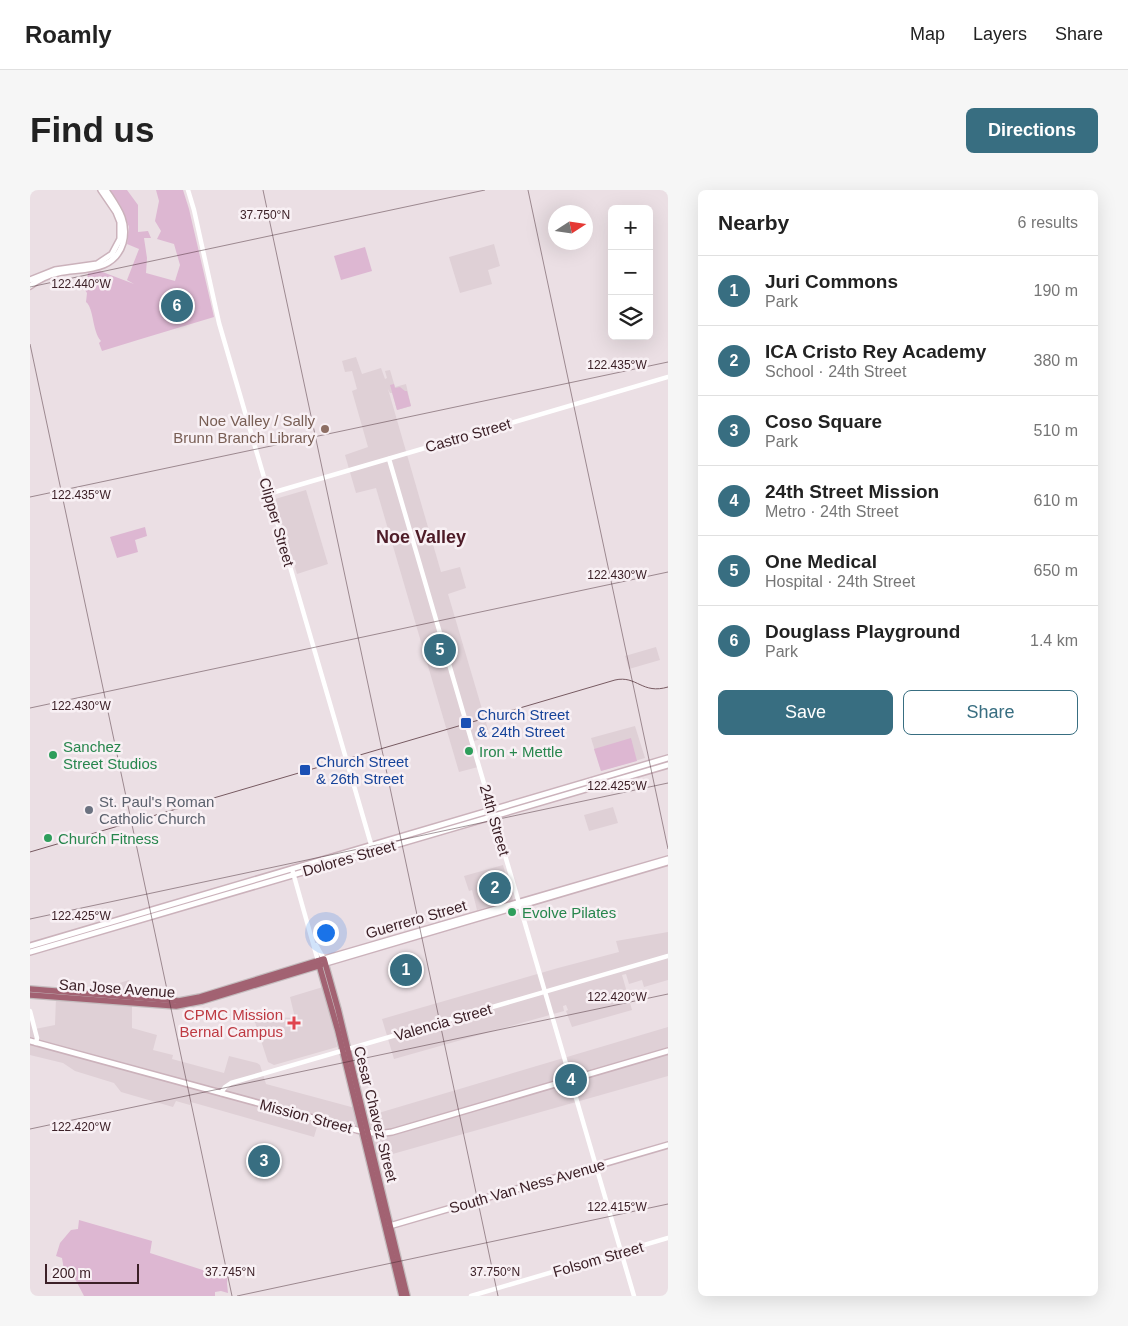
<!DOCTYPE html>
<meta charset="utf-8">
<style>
body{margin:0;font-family:Helvetica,sans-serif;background:#f6f6f6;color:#222}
.controls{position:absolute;right:15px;top:15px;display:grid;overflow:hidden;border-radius:8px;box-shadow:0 5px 20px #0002}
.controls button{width:45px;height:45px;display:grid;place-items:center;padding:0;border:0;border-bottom:1px solid #e0e0e0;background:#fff;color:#222;font:25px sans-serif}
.compass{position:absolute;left:518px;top:15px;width:45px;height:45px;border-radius:50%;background:#fff;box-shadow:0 5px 20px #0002;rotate:78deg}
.scale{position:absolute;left:15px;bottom:12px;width:94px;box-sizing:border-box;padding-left:5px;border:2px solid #3c2027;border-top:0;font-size:14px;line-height:18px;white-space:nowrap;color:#3c2027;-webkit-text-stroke:4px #f8f0f4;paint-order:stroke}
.you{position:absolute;left:295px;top:742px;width:18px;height:18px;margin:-12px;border:4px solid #fff;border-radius:50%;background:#1a73e8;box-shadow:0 0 0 8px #1a73e833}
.badge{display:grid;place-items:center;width:32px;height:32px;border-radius:50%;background:#386e81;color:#fff;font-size:16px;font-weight:700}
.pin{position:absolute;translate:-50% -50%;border:2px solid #fff;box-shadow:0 1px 5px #0006}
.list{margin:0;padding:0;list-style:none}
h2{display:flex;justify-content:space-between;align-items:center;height:65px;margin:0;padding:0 20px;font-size:21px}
h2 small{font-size:16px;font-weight:400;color:#767676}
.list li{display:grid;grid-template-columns:32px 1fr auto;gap:15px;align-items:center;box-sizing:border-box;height:70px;padding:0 20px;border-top:1px solid #e0e0e0}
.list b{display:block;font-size:19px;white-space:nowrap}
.list p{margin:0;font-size:16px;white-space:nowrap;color:#767676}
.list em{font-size:16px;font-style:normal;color:#767676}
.actions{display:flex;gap:10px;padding:15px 20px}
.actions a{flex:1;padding:11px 0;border:1px solid #386e81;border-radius:8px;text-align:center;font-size:18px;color:#386e81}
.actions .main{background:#386e81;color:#fff}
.icon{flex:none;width:28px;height:28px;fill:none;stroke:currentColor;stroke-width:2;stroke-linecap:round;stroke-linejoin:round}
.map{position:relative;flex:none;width:638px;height:1106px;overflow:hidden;border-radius:8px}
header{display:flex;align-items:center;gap:30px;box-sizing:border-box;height:70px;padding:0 25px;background:#fff;border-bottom:1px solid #e0e0e0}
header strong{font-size:24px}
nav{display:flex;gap:28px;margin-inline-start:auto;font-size:18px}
.intro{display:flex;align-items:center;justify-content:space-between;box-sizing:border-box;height:120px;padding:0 30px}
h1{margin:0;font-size:35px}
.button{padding:12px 22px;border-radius:8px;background:#386e81;color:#fff;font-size:18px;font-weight:700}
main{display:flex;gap:30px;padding:0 30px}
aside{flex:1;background:#fff;border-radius:8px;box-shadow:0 5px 20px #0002}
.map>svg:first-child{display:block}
.built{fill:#dfd0d6}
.green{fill:#ddb7d2}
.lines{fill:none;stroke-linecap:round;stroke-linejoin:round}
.secondary-casing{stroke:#cbb2bb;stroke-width:8}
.primary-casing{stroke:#c4bcbe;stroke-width:8}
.tertiary{stroke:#fff;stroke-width:4.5}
.secondary{stroke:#fff;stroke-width:5}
.primary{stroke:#a26272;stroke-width:5.5}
.tram{stroke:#775a61;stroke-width:1}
.ticks{fill:none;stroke:#3c2027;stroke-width:1;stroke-opacity:0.45}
.education-dot{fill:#8d6e63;stroke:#f8f0f4;stroke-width:2}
.transit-dot{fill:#1a4fb4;stroke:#f8f0f4;stroke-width:2}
.leisure-dot{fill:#2e9e5b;stroke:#f8f0f4;stroke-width:2}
.worship-dot{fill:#6b7280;stroke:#f8f0f4;stroke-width:2}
.health-dot{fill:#e0444e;stroke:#f8f0f4;stroke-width:2}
.labels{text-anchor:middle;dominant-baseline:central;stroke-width:5;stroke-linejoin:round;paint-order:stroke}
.education-label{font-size:15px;fill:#785e54;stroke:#f8f0f4;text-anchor:end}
.street-label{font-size:15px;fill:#3c2027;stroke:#f8f0f4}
.transit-label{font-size:15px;fill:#164399;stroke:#f8f0f4;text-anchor:start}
.leisure-label{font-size:15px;fill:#27864d;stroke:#f8f0f4;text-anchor:start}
.worship-label{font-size:15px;fill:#5b616d;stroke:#f8f0f4;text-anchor:start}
.health-label{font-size:15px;fill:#be3a42;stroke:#f8f0f4;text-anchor:end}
.quarter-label{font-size:18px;font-weight:bold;fill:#4e1b27;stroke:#f8f0f4}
.ticks-label{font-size:12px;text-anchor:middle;fill:#3c2027;stroke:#f8f0f4;stroke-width:5;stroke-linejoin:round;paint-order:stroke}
</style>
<header>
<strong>Roamly</strong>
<nav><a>Map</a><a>Layers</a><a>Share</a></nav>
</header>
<div class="intro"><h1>Find us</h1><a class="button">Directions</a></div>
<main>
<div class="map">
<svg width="638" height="1106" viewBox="0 0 638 1106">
<rect width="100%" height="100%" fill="#ebdfe4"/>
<g class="built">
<path d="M464,54l6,22 -12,4 4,14 -32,9 -11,-36z"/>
<path d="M326,167l6,17 19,-6 4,11 2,-1 -2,-7 5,-1 5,17 11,-3 5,22 -14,4 -5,-17h-2l-2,-4 53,183 19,-5 6,21 -18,6 42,142 -19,6 7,25 -19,5 -83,-284 -20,5 -11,-38 23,-8 -16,-56 5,-2 -5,-18 -7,1 -3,-11z"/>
<path d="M276,300l22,74 -31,10 -22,-75z"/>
<path d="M626,457l4,13 -31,9 -4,-13z"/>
<path d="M605,536l10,32 -44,13 -10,-33z"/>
<path d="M583,617l5,16 -29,8 -5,-16z"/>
<path d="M473,675l10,35 -36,10 -5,-20 -3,1 -5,-15z"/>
<path d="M638,742v48l-24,7 -2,-7 -13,4 -3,-10 -4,1 10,35 -60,17 -6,-16 2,-1 -2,-5 -3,1 1,5 -170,48 -12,-40 176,-51 61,-16 -3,-11z"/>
<path d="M99,790l3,12v36l25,7 -4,15 20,5 -1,4 52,14 5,-17 28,7 3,2 6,19 89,24 5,19 -40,-10 -6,20 -123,-35 -1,3 -14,-4 -3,6 -52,-15 -7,-9 -39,-12 -12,-8 -33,-8v-37l5,11 20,-4 1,-28 58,4 -4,-15z"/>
<path d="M293,797l7,23 7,37 -63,18 -6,-3 -15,-46 42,2 -5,-21z"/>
<path d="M638,837v49l-293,83 -10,-42z"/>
</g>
<g class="green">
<path d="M80,0h17l11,15v27l10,-1 3,7h-7l3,20 -1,15 29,8 5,-16 -6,-21 -17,-5 4,-8 -6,-10 4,-20 -3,-11h27l6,19 25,108 -73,22v-9v9l-39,12 -3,-8 2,-2c-9,-10 -7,-33 -15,-39l1,-9 -2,-3 3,-17 12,-2 34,13 -7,-4 12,-31 -12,-5 2,-17 -9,-22z"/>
<path d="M335,57l7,24 -31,9 -7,-24z"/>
<path d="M364,194l1,4 5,-1 5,4h2l4,15 -14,4 -7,-25z"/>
<path d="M115,337l2,9 -12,4 3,12 -21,6 -7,-21z"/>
<path d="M601,548l6,23 -36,10 -7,-22z"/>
<path d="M49,1030l73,21 -2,12 62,20h16l-1,10 1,10 -7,-2 -6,1v4h-131l-11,-21 -8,1 -3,-18 -6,-2 4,-13 11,-13 7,-1z"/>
</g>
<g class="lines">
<defs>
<g id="secondary">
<path d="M0,90l25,-10 42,-6 15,-10 8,-15v-17l-4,-10 -15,-22"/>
<path d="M0,96c8,-6 18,-11 28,-13 24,-5 56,0 65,-30 6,-22 -6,-36 -17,-53"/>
<path d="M0,756l638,-188"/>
<path d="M0,762l638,-187"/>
<path d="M294,769l344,-100"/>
<path d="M296,773l342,-101"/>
<path d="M0,851l327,89 21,4 14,-2 276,-81"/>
<path d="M356,1037l282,-82"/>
</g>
<g id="primary">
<path d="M288,771l20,70 64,265"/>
<path d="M0,799l149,12 21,-4 124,-38 14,50 69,287"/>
<path d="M0,805l146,11 26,-5 119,-36"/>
</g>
</defs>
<use href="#secondary" class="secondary-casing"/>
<use href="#primary" class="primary-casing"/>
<g class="tertiary">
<path d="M158,0l6,20 25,113 154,528"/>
<path d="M359,269l245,837"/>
<path d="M238,304l400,-117"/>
<path d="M262,679l26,92"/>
<path d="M286,755l8,14"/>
<path d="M0,821l7,27 -1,5"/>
<path d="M191,903l4,-6 6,-4 437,-127"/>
<path d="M441,1106l197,-58"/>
</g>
<use href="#secondary" class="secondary"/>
<use href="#primary" class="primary"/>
<path class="tram" d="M0,662l585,-172c22,-5 27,15 53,7"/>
</g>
<path class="ticks" d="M233,0l235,1106M498,0l140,659M0,97l455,-97M0,154l202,952M0,307l638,-135M0,518l638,-136M0,729l638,-136M0,939l638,-135M207,1106l431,-92"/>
<circle class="education-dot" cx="295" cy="239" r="5"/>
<g class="transit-dot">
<rect x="430" y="527" width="12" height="12" rx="2.5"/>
<rect x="269" y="574" width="12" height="12" rx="2.5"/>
</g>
<g class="leisure-dot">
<circle cx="439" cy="561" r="5"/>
<circle cx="23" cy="565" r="5"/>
<circle cx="18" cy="648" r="5"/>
<circle cx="482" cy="722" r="5"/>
</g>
<circle class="worship-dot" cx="59" cy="620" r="5"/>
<path class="health-dot" d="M261.5 825.5h5v5h5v5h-5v5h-5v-5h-5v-5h5z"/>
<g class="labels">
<g class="education-label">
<text x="285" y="230">Noe Valley / Sally<tspan x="285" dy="17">Brunn Branch Library</tspan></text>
</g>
<g class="street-label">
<text transform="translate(438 245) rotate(-16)">Castro Street</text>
<text transform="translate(247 332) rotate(74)">Clipper Street</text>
<text transform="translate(465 630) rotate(74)">24th Street</text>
<text transform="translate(319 668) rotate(-16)">Dolores Street</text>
<text transform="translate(386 729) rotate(-16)">Guerrero Street</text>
<text transform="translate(87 798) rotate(4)">San Jose Avenue</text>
<text transform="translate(413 832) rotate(-16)">Valencia Street</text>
<text transform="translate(346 924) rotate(76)">Cesar Chavez Street</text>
<text transform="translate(276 926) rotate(15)">Mission Street</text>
<text transform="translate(497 996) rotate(-16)">South Van Ness Avenue</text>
<text transform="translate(568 1069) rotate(-16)">Folsom Street</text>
</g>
<g class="transit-label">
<text x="447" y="524">Church Street<tspan x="447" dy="17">&amp; 24th Street</tspan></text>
<text x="286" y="571">Church Street<tspan x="286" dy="17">&amp; 26th Street</tspan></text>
</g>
<g class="leisure-label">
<text x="33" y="556">Sanchez<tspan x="33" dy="17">Street Studios</tspan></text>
<text x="449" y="561">Iron + Mettle</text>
<text x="28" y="648">Church Fitness</text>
<text x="492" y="722">Evolve Pilates</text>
</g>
<g class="worship-label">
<text x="69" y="611">St. Paul's Roman<tspan x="69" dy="17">Catholic Church</tspan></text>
</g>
<g class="health-label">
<text x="253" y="824">CPMC Mission<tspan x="253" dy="17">Bernal Campus</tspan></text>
</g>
<g class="quarter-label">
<text x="391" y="347">Noe Valley</text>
</g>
</g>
<g class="ticks-label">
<text x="235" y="29">37.750°N</text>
<text x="51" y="98">122.440°W</text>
<text x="587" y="179">122.435°W</text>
<text x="51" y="309">122.435°W</text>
<text x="587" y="389">122.430°W</text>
<text x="51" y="520">122.430°W</text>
<text x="587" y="600">122.425°W</text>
<text x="51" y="730">122.425°W</text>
<text x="587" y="811">122.420°W</text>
<text x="51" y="941">122.420°W</text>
<text x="587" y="1021">122.415°W</text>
<text x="200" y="1086">37.745°N</text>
<text x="465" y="1086">37.750°N</text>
</g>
</svg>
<div class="controls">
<button>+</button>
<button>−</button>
<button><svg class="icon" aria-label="layers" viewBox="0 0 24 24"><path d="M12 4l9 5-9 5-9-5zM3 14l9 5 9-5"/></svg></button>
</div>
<svg class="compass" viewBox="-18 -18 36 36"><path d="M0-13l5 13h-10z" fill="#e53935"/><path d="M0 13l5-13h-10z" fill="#767676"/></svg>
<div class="scale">200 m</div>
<div class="you"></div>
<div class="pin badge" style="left:376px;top:780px">1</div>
<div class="pin badge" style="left:465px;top:698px">2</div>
<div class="pin badge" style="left:234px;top:971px">3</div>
<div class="pin badge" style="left:541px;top:890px">4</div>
<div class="pin badge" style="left:410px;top:460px">5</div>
<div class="pin badge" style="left:147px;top:116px">6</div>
</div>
<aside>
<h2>Nearby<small>6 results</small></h2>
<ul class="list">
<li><span class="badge">1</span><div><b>Juri Commons</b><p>Park</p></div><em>190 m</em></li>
<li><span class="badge">2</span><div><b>ICA Cristo Rey Academy</b><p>School · 24th Street</p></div><em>380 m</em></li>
<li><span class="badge">3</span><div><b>Coso Square</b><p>Park</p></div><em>510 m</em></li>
<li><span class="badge">4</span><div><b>24th Street Mission</b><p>Metro · 24th Street</p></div><em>610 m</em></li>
<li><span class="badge">5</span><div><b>One Medical</b><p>Hospital · 24th Street</p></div><em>650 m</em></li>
<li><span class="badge">6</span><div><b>Douglass Playground</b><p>Park</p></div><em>1.4 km</em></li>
</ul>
<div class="actions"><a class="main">Save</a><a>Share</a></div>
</aside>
</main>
